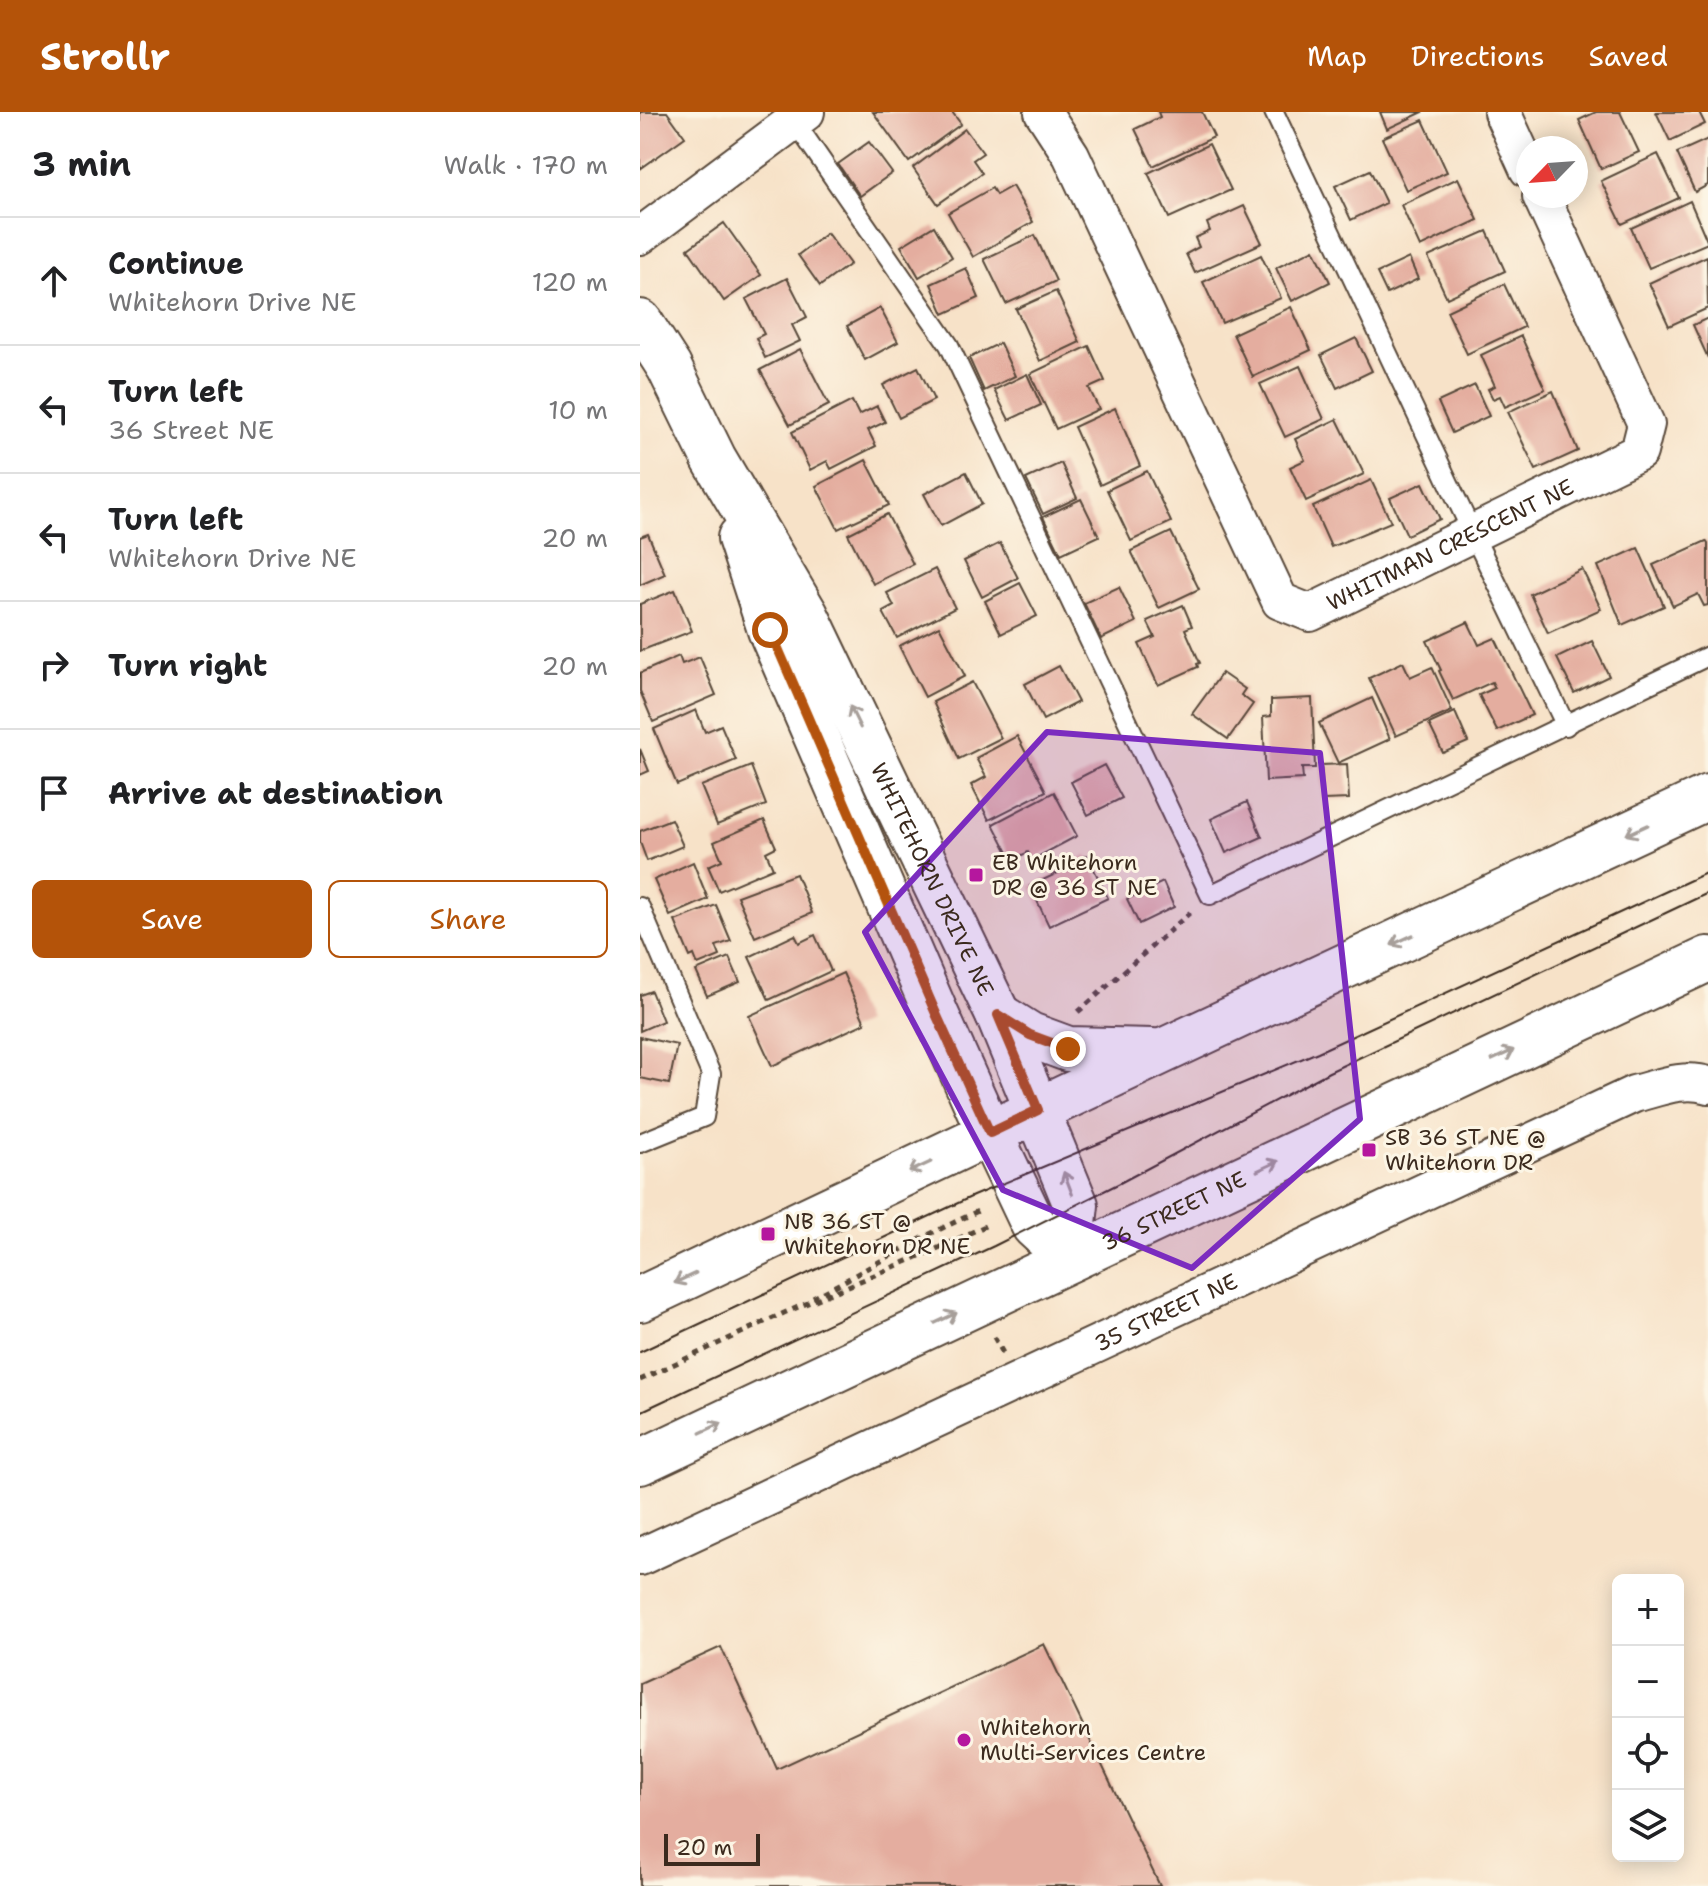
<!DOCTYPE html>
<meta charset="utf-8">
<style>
body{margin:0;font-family:"Shantell Sans",sans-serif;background:#f2f2f2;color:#202124}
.controls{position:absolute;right:24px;bottom:24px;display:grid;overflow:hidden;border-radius:12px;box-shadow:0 4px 20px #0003}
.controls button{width:72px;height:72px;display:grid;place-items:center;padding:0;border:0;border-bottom:2px solid #e0e0e0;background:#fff;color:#202124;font:40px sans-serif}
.compass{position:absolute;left:876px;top:24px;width:72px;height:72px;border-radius:50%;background:#fff;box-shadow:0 4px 20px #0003;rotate:245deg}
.scale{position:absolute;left:24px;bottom:20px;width:96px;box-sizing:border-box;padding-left:8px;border:4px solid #3b2a1e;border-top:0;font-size:22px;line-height:28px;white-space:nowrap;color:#3b2a1e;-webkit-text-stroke:6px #fcf5e5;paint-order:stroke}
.stop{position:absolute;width:24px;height:24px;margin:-18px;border:6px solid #b45309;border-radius:50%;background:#fff}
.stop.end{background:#b45309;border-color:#fff;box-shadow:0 2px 8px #0008}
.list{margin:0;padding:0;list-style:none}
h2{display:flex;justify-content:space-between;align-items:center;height:104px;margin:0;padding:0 32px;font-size:34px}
h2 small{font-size:26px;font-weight:400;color:#757577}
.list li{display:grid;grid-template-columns:52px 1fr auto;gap:24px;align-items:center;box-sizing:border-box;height:128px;padding:0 32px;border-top:2px solid #e0e0e0}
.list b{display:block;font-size:30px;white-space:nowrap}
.list p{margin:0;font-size:26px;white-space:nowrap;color:#757577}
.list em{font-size:26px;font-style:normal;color:#757577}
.actions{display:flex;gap:16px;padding:24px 32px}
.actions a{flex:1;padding:18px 0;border:2px solid #b45309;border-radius:12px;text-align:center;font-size:28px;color:#b45309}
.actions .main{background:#b45309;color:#fff}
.icon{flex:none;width:44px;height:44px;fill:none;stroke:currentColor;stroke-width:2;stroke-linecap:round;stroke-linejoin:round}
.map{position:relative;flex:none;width:1068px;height:1774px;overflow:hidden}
header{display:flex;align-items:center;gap:48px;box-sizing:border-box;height:112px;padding:0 40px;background:#b45309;color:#fff}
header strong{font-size:38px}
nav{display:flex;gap:44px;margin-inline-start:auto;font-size:28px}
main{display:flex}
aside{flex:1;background:#fff}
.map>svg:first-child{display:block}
.building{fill:#e4ad9f}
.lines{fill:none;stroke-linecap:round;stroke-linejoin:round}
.lane-casing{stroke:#574638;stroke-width:22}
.street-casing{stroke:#574638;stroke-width:40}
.secondary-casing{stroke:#574638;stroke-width:48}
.path{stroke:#574638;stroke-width:5;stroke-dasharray:6 6;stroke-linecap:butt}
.lane{stroke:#fff;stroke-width:18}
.street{stroke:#fff;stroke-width:36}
.secondary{stroke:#fff;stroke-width:44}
.tram{stroke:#3b2a1e;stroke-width:2}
.oneway{stroke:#a79f9a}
.route{stroke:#b45309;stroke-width:10}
.marked{fill:#7b2cbf;fill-opacity:0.2;stroke:#7b2cbf;stroke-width:6;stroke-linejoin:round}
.poi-dot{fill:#b5179e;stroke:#fcf5e5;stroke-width:3}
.labels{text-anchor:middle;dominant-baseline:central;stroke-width:6;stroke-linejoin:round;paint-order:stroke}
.street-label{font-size:22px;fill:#3b2a1e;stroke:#fcf5e5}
.poi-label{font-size:22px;fill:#3b2a1e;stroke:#fcf5e5;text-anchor:start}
</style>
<header>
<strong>Strollr</strong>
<nav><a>Map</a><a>Directions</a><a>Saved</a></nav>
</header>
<main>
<aside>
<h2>3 min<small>Walk · 170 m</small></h2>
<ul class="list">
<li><svg class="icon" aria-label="ahead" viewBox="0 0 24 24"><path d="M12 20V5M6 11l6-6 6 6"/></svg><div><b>Continue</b><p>Whitehorn Drive NE</p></div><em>120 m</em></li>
<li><svg class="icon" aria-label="left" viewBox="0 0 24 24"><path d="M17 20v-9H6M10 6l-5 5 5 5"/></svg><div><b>Turn left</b><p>36 Street NE</p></div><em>10 m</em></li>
<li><svg class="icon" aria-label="left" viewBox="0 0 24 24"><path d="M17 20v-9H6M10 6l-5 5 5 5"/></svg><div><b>Turn left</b><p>Whitehorn Drive NE</p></div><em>20 m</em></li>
<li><svg class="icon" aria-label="right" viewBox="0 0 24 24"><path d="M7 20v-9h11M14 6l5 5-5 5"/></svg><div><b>Turn right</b></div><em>20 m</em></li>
<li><svg class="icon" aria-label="arrive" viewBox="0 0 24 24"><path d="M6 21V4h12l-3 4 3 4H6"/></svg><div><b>Arrive at destination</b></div></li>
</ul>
<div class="actions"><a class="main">Save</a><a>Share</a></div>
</aside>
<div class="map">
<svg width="1068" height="1774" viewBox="0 0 1068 1774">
<rect width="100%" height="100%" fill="#fcf5e5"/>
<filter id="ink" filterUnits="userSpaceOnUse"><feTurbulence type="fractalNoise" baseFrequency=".0125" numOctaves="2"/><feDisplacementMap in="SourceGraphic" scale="16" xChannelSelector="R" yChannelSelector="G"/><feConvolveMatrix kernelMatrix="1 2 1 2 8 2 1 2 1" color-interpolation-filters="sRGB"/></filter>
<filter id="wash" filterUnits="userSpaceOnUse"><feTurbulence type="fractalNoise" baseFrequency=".006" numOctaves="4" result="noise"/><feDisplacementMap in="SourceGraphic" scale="32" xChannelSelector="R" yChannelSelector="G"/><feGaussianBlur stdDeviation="1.8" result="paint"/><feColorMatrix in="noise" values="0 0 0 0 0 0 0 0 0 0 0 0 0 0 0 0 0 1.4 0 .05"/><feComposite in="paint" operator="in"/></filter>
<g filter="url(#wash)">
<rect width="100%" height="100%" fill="#f7e2c8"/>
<g id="blocks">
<g class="building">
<path d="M0,0h27l18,25 -45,32z"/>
<path d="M233,0h79l9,12 -52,38z"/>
<path d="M518,0h44l12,25 -61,29 -18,-37 25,-12z"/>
<path d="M740,0h43l-36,17z"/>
<path d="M956,0h24l19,40 -38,17 -22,-49z"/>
<path d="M1016,0h43l6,12 -35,17z"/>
<path d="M783,8l24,52 -41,18 -24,-52z"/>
<path d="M325,17l18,24 -10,7 9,13 -44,31 -25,-36z"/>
<path d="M1068,27v46l-13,7 -18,-39z"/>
<path d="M229,30l23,31 -32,23 -22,-32z"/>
<path d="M569,32l22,46 -62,28 -21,-45z"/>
<path d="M1018,42l21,44 -57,26 -21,-43z"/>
<path d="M730,58l16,33 -35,17 -16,-34z"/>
<path d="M818,66l20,42 -58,27 -19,-42z"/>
<path d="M372,74l21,36 -60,35 -25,-44 44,-25 4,7z"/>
<path d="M1050,89l18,42 -59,25 -18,-40z"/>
<path d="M604,94l18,37 -67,30 -9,-19 13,-7 -4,-9 15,-7 -3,-8z"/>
<path d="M84,111l37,52 -37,26 -36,-52z"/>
<path d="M294,114l18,31 -33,20 -18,-31z"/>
<path d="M847,119l18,40 -58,27 -19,-41z"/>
<path d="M187,121l23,31 -30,22 -22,-31z"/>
<path d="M395,123l21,46 -50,23 -22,-45z"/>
<path d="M674,137l16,33 -38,19 -16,-33z"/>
<path d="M621,143l20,43 -59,25 -19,-41z"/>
<path d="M1067,144l1,52 -39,18 -20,-43z"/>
<path d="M769,146l9,21 -31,15 -10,-21z"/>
<path d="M326,156l13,30 -35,16 -13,-30z"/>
<path d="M147,166l20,39 -15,8 8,16 -35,17 -9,-20 8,-4 -18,-35z"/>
<path d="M864,172l20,43 -57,27 -20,-43z"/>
<path d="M416,179l24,51 -40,19 -24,-52z"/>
<path d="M651,195l20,43 -58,27 -20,-43z"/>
<path d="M240,196l18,34 -33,18 -18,-34z"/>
<path d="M1068,206v40l-15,-33z"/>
<path d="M881,224l24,53 -40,18 -5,-11 -7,3 -5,-10 7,-3 -14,-31z"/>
<path d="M716,226l16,33 -35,17 -16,-33z"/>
<path d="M360,231l15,33 -31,15 -15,-33z"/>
<path d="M449,234l16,35 -16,7 10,21 -43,20 -26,-55z"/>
<path d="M160,237l29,56 -39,20 -30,-55z"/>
<path d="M660,254l24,53 -39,18 -25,-53z"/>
<path d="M278,255l16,33 -35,18 -16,-33z"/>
<path d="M387,262l14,31 -32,15 -15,-30z"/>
<path d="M835,273l14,31 -37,17 -14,-31z"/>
<path d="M913,279l25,60 -42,19 -28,-58z"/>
<path d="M212,289l7,14 18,-9 8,16 -17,8 8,16 -45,23 -4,-8 -17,9 -18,-38z"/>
<path d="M475,296l25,58 -40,19 -26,-58z"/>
<path d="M697,307l27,55 -58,27 -16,-34 15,-7 -10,-21z"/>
<path d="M226,348l23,45 -51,24 -22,-43z"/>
<path d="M421,351l16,35 -34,16 -17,-35z"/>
<path d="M507,359l24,51 -40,19 -24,-51z"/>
<path d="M326,360l16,32 -41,22 -17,-32z"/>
<path d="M731,368l20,42 -60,25 -18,-40z"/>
<path d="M783,371l17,36 -33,16 -17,-37z"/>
<path d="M441,387l18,37 -38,18 -18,-37z"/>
<path d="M247,402l26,50 -40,20 -25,-50z"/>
<path d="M531,420l28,57 -40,19 -28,-57z"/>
<path d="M8,422l17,40 -25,11v-48z"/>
<path d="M1066,429l2,3v61l-4,1 -6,-12 -25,12 -20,-41z"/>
<path d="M360,431l18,35 -36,19 -18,-36z"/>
<path d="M998,436l26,58 -42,19 -24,-59z"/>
<path d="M295,457l20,39 -58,30 -14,-26 11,-6 -7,-13z"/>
<path d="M942,457l19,40 -53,24 -18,-39z"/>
<path d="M380,471l17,33 -36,18 -16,-33z"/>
<path d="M479,475l17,35 -35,17 -17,-36z"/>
<path d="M35,478l17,41 -52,20v-47z"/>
<path d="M543,493l9,21 -7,3 15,34 -3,1 1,3 -40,18 -19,-41 16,-7 -8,-16z"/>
<path d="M828,510l11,23 16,-7 37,77 -35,16 -18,-36 16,-7 -3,-6 -39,18 -14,-29 2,-1 -14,-29z"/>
<path d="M299,514l26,50 -40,21 -26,-51z"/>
<path d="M952,529l17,35 -35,17 -17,-35z"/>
<path d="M39,544l3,8 18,-7 16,38 -63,27 -13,-31v-18z"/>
<path d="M763,550l7,15 22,-10 20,44 -56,25 -27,-58z"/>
<path d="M419,554l19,36 -35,18 -18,-36z"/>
<path d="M582,561l23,16 -4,6 12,9 -25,35 -36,-25z"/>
<path d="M332,570l29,56 -42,21 -26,-57z"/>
<path d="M672,586l3,70h-13l1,11 -37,2 -3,-64 8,-1v-16z"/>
<path d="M732,586l18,41 -52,24 -19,-40z"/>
<path d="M56,598l9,22 16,-7 15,35 -59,25 -23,-56z"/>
<path d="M815,600l13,30 -25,11 -14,-29z"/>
<path d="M377,624l29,55 -57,29 -18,-35 15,-8 -10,-19z"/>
<path d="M0,637l9,22 -9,4z"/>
<path d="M707,652l2,35 -26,1 -2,-35z"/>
<path d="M464,653l18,33 -34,17 -17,-33z"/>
<path d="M111,654l15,39 -49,20 -16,-39z"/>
<path d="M414,680l23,44 -45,24 -4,-8 -16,8 -19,-36z"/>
<path d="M607,690l15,35 -36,16 -15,-34z"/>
<path d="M31,707l12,27 -36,15 -7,-19v-11z"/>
<path d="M124,708l12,27 -10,5 7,16 -54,23 -11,-25 14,-6 -8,-18z"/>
<path d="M447,743l21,43 -59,28 -19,-40 28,-13 -1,-3z"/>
<path d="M53,750l15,37 -38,17 -16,-36z"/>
<path d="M156,762l16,39 -57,24 -18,-41z"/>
<path d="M523,770l11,25 -35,17 -12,-25z"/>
<path d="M76,793l15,36 -15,5 4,10 -22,9 -4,-10 -4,2 -15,-36z"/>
<path d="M155,823l4,8 16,-8 16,36 -62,29 -20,-43z"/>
<path d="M89,845l11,25 -33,14 -11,-25z"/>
<path d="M203,861l22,50 -93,43 -23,-50z"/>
<path d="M11,879l12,30 -23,10v-36z"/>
<path d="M0,925l37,8 -8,39 -29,-6z"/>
<path d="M404,1532l116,242h-520v-202l81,-37 56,122z"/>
</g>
</g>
</g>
<g filter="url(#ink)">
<use href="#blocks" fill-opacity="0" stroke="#574638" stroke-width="2"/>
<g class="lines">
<defs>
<g id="lane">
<path d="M634,0l198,420 94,194"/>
<path d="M150,3l159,230 261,550 498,-239"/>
<path d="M0,795l71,167 -7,43 -64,26"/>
</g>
<g id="street">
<path id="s1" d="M403,0l28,43 209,446 30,12 329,-161 7,-28 -105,-228"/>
<path d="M862,0l26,57"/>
<path d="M0,124l166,-124"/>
<path id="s2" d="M0,1445l994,-463c24,-6 50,-17 74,-9"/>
</g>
<g id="secondary">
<path id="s3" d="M0,210l29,45 45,92 92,156 192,400 78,190 -6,54"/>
<path d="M100,426l30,92 167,386 42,94 55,116 36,33"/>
<path d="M358,903l32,20 38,14 85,2"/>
<path d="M0,1187l523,-248 545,-254"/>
<path id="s4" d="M0,1350l1068,-503"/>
</g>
</defs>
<use href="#lane" class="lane-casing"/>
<use href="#street" class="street-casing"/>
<use href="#secondary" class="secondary-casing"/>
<g class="path">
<path d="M438,900l115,-102"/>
<path d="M173,1186l115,-63 52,-25"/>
<path d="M354,1225l9,16"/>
<path d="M0,1268l144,-67 150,-63 53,-25"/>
</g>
<use href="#lane" class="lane"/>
<use href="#street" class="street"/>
<use href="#secondary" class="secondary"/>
<g class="tram">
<path d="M0,1240l333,-156 345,-144 390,-180"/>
<path d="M0,1300l354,-166 124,-62 211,-112 379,-179"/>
</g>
</g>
<defs><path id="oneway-shaft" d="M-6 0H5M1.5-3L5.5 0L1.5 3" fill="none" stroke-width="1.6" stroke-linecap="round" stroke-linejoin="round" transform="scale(2)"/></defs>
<g class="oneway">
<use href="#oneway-shaft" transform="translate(215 605) rotate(-116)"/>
<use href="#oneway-shaft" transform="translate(997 718) rotate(155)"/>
<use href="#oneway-shaft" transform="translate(762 828) rotate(155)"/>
<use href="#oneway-shaft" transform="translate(863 943) rotate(-25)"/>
<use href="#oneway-shaft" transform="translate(628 1054) rotate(-25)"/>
<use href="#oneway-shaft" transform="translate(280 1055) rotate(155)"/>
<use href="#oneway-shaft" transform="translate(428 1071) rotate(-111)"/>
<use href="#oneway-shaft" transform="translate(45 1166) rotate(155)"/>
<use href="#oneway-shaft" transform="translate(306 1206) rotate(-25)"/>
<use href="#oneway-shaft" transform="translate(71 1316) rotate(-25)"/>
</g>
</g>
<g class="lines" filter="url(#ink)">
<path class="route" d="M130,518l167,386 53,117 48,-23 -40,-95 32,20 38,14"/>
</g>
<path class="marked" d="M407,620l273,21 40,366 -168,149 -189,-78 -138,-258z"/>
<g class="poi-dot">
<rect x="328" y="755" width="16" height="16" rx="4"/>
<rect x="721" y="1030" width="16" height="16" rx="4"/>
<rect x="120" y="1114" width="16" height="16" rx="4"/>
<circle cx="324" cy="1628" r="8"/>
</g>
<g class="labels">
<g class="street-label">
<text stroke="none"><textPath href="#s1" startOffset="732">WHITMAN CRESCENT NE</textPath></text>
<text stroke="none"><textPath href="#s3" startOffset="630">WHITEHORN DRIVE NE</textPath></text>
<text stroke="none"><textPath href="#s4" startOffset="590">36 STREET NE</textPath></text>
<text stroke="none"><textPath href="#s2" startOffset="580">35 STREET NE</textPath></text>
</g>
<g class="poi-label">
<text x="352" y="750">EB Whitehorn<tspan x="352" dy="25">DR @ 36 ST NE</tspan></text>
<text x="745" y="1025">SB 36 ST NE @<tspan x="745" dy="25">Whitehorn DR</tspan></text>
<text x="144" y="1109">NB 36 ST @<tspan x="144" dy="25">Whitehorn DR NE</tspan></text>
<text x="340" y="1615">Whitehorn<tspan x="340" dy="25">Multi-Services Centre</tspan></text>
</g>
</g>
</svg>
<div class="controls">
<button>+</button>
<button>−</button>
<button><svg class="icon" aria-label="locate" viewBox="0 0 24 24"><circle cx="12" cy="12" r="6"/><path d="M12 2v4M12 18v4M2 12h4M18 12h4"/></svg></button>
<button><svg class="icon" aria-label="layers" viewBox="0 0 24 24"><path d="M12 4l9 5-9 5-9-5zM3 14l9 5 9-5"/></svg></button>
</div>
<svg class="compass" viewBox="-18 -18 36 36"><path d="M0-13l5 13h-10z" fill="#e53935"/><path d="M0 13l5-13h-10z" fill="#757577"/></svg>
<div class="scale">20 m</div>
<div class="stop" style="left:130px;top:518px"></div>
<div class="stop end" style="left:428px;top:937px"></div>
</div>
</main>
